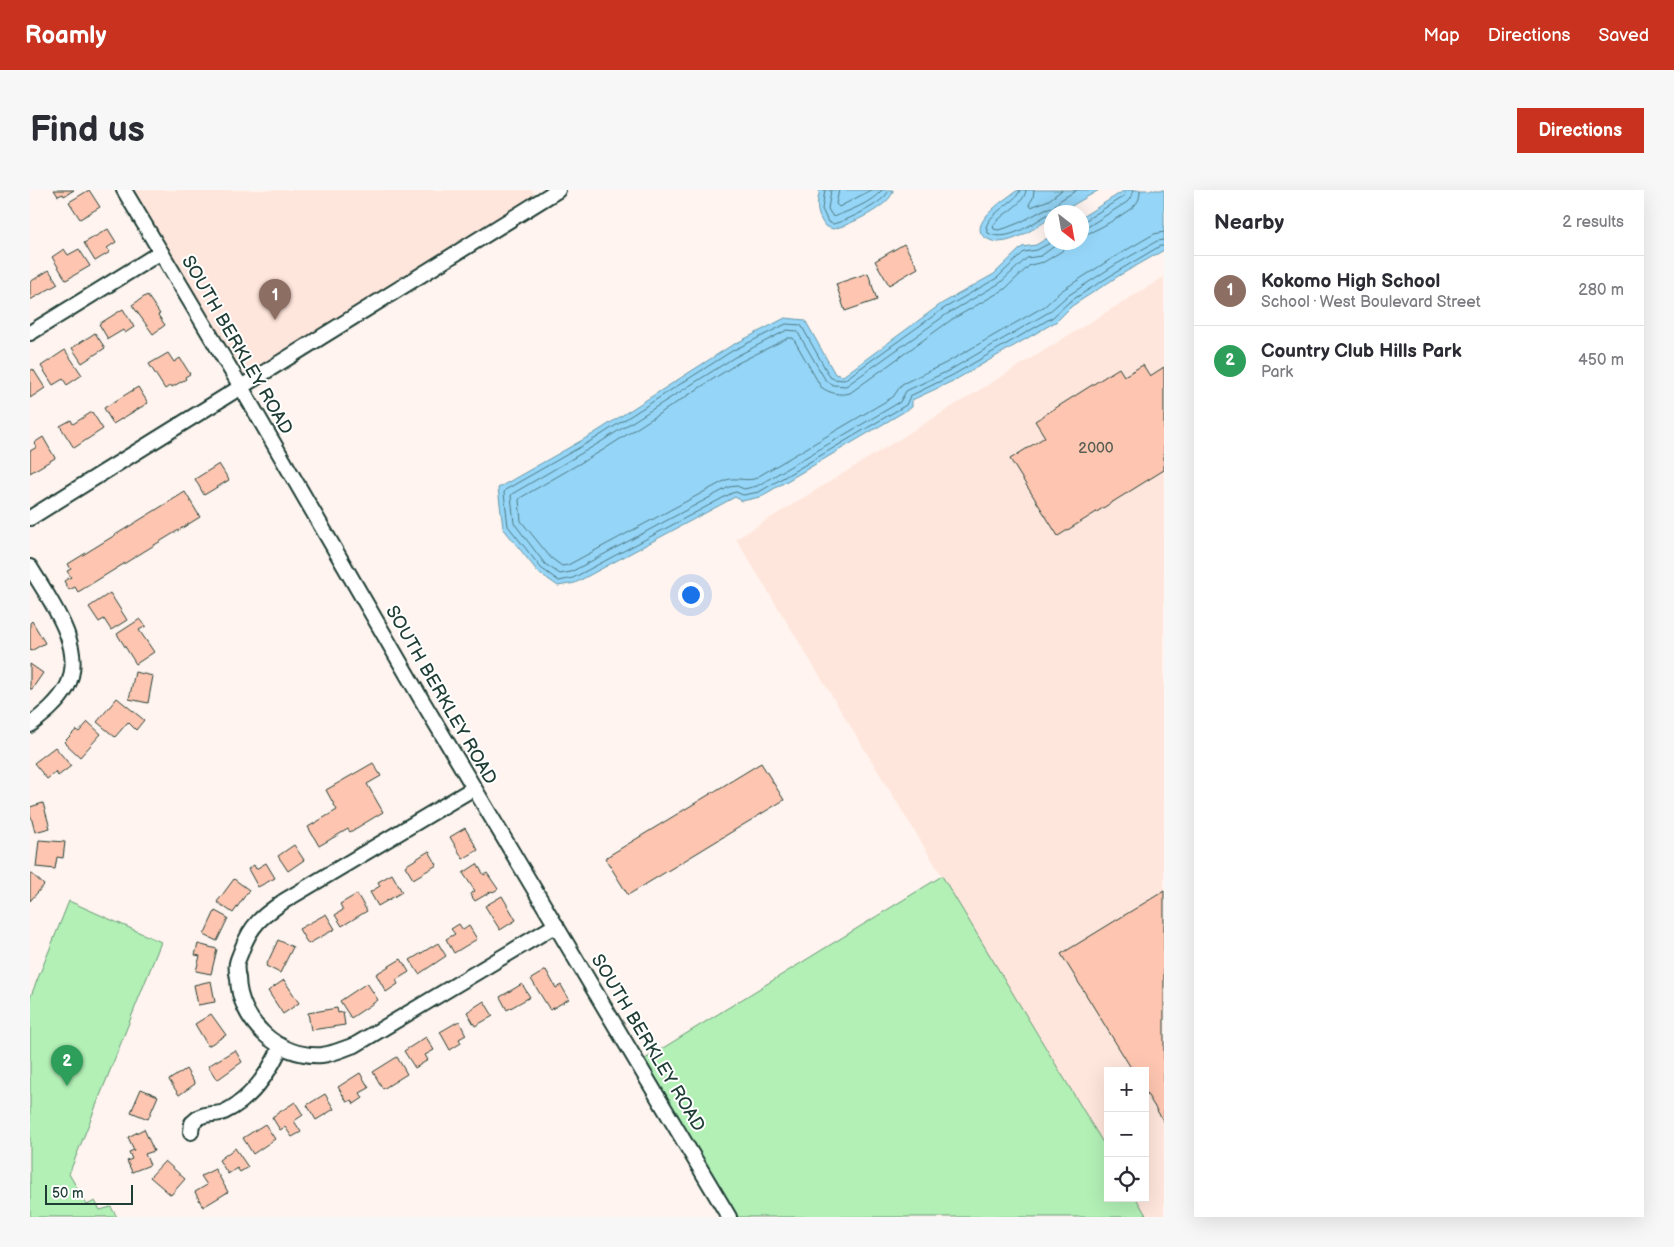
<!DOCTYPE html>
<meta charset="utf-8">
<style>
body{margin:0;font-family:"Balsamiq Sans",sans-serif;background:#f7f7f7;color:#2b2b33}
.controls{position:absolute;right:15px;bottom:15px;display:grid;overflow:hidden;border-radius:0px;box-shadow:0 5px 20px #0002}
.controls button{width:45px;height:45px;display:grid;place-items:center;padding:0;border:0;border-bottom:1px solid #e1e1e2;background:#fff;color:#2b2b33;font:25px sans-serif}
.compass{position:absolute;left:1014px;top:15px;width:45px;height:45px;border-radius:50%;background:#fff;box-shadow:0 5px 20px #0002;rotate:149deg}
.scale{position:absolute;left:15px;bottom:12px;width:88px;box-sizing:border-box;padding-left:5px;border:2px solid #1f3d34;border-top:0;font-size:14px;line-height:18px;white-space:nowrap;color:#1f3d34;-webkit-text-stroke:4px #fff;paint-order:stroke}
.you{position:absolute;left:660px;top:404px;width:18px;height:18px;margin:-12px;border:4px solid #fff;border-radius:50%;background:#1a73e8;box-shadow:0 0 0 8px #1a73e833}
.badge{display:grid;place-items:center;width:32px;height:32px;border-radius:50%;background:#c8321e;color:#fff;font-size:16px;font-weight:700}
.pin{position:absolute;translate:-50% -41px;filter:drop-shadow(0 1px 2px #0008)}
.pin::after{content:'';position:absolute;top:26px;width:18px;height:15px;background:inherit;clip-path:polygon(0 0,100% 0,50% 100%)}
.list{margin:0;padding:0;list-style:none}
h2{display:flex;justify-content:space-between;align-items:center;height:65px;margin:0;padding:0 20px;font-size:21px}
h2 small{font-size:16px;font-weight:400;color:#7c7c81}
.list li{display:grid;grid-template-columns:32px 1fr auto;gap:15px;align-items:center;box-sizing:border-box;height:70px;padding:0 20px;border-top:1px solid #e1e1e2}
.list b{display:block;font-size:19px;white-space:nowrap}
.list p{margin:0;font-size:16px;white-space:nowrap;color:#7c7c81}
.list em{font-size:16px;font-style:normal;color:#7c7c81}
.icon{flex:none;width:28px;height:28px;fill:none;stroke:currentColor;stroke-width:2;stroke-linecap:round;stroke-linejoin:round}
.map{position:relative;flex:none;width:1134px;height:1027px;overflow:hidden;border-radius:0px}
header{display:flex;align-items:center;gap:30px;box-sizing:border-box;height:70px;padding:0 25px;background:#c8321e;color:#fff}
header strong{font-size:24px}
nav{display:flex;gap:28px;margin-inline-start:auto;font-size:18px}
.intro{display:flex;align-items:center;justify-content:space-between;box-sizing:border-box;height:120px;padding:0 30px}
h1{margin:0;font-size:35px}
.button{padding:12px 22px;border-radius:0px;background:#c8321e;color:#fff;font-size:18px;font-weight:700}
main{display:flex;gap:30px;padding:0 30px}
aside{flex:1;background:#fff;border-radius:0px;box-shadow:0 5px 20px #0002}
.map>svg:first-child{display:block}
.built{fill:#ffe6dc}
.green{fill:#b2f0b6;stroke:#689675}
.water{fill:#95d5f7;stroke:#6698a9}
.lines{fill:none;stroke-linecap:round;stroke-linejoin:round}
.shore{stroke:#4e7a82;stroke-width:1}
.building{fill:#fec6b1;stroke:#1f3d34}
.street-casing{stroke:#1f3d34;stroke-width:18}
.street{stroke:#fff;stroke-width:14}
.labels{text-anchor:middle;dominant-baseline:central;stroke-width:4;stroke-linejoin:round;paint-order:stroke}
.number-label{font-size:15px;fill:#575f53}
.street-label{font-size:18px;fill:#1f3d34;stroke:#fff}
</style>
<header>
<strong>Roamly</strong>
<nav><a>Map</a><a>Directions</a><a>Saved</a></nav>
</header>
<div class="intro"><h1>Find us</h1><a class="button">Directions</a></div>
<main>
<div class="map">
<svg width="1134" height="1027" viewBox="0 0 1134 1027">
<rect width="100%" height="100%" fill="#fff4ef"/>
<filter id="ink" filterUnits="userSpaceOnUse"><feTurbulence type="fractalNoise" baseFrequency=".02" numOctaves="2"/><feDisplacementMap in="SourceGraphic" scale="10" xChannelSelector="R" yChannelSelector="G"/><feConvolveMatrix kernelMatrix="1 2 1 2 8 2 1 2 1" color-interpolation-filters="sRGB"/></filter>
<g filter="url(#ink)">
<g class="built">
<path d="M94,0h408l7,12 -298,185z"/>
<path d="M1134,87v940h-17l-11,-19h9v-127h-37v80l-166,-275 -206,-337z"/>
</g>
<g class="green">
<path d="M912,686l166,275v47h28l11,19h-418l-92,-153z"/>
<path d="M39,711l92,41 -92,232 18,31 8,-4 5,9 11,-3 6,10h-87v-219z"/>
</g>
<g class="water">
<path d="M790,0h73c-1,16 -46,36 -60,39l-8,-3c-9,-12 -9,-22 -5,-36z"/>
<path d="M988,0h81l-38,22h-9l-1,6c-15,9 -35,24 -53,24 -5,0 -11,-3 -15,-6 -14,-14 26,-40 35,-46z"/>
<path d="M1095,0h39v60l-44,25 -48,31 -15,15 -102,59 -43,20v7l-152,90 -18,4 -7,-4 -160,86 -17,3 -20,-14 -35,-44 -5,-40 95,-54 136,-87 56,-29 20,2 30,54 8,2 98,-72 53,-30 28,-27 14,-2 15,-9 1,6h30v-25z"/>
</g>
<g class="lines">
<g class="shore">
<path d="M795,0l-3,19 6,13 5,2c13,-3 52,-21 56,-34"/>
<path d="M801,0l-3,19 5,8c16,-6 38,-14 49,-27"/>
<path d="M809,0l-3,14 3,3 32,-17"/>
<path d="M990,0c-2,11 -28,20 -34,37l2,6c19,10 43,-9 59,-18l5,-1"/>
<path d="M996,0c-1,15 -25,23 -33,36l1,3 4,1 8,-2 15,-6 24,-13 8,-2 6,-6 18,-11"/>
<path d="M1004,0l-1,8 -4,6 2,3 18,-7 13,-10"/>
<path d="M1052,31l4,-1 38,-24 2,-6"/>
<path d="M1052,37l7,-1 38,-24 4,-5 2,-7"/>
<path d="M1052,45c10,-1 45,-22 53,-30 4,-4 5,-9 5,-15"/>
<path d="M1022,52l-15,8 -13,2 -27,26 -54,31 -99,71 -10,-1 -4,-2 -29,-52 -15,-1 -54,27 -136,87 -91,52 -1,3 4,33 33,42 18,13 14,-3 159,-85 4,-1 7,3 16,-3 147,-87 4,-9 43,-21 100,-58 16,-15 49,-31 42,-25h4"/>
<path d="M1030,52l-19,14 -14,2 -27,25 -53,31 -101,72 -13,-1 -7,-4 -29,-50 -10,-1 -52,27 -136,86 -87,51 -1,2 3,27 31,41 15,10 11,-2 158,-85 8,-1 7,3 13,-3 143,-84 6,-11 44,-21 99,-58 17,-15 49,-32 42,-24 7,-1"/>
<path d="M1039,52l-7,9 -18,11 -14,3 -25,24 -54,31 -101,73c-10,3 -21,0 -29,-6l-28,-49h-5l-50,25 -135,87 -83,48 -1,2 2,21 30,37 11,8 6,-1 158,-85c10,-3 18,1 28,-1l139,-82 9,-13 44,-21 99,-57 16,-15 50,-32 43,-25 10,-2"/>
</g>
</g>
<g class="building">
<path d="M24,0h20l-10,6 -1,-2 -5,2z"/>
<path d="M59,0l11,17 -20,12 -11,-17z"/>
<path d="M78,39l8,13 -9,6 3,4 -15,9 -11,-18z"/>
<path d="M874,54l14,24 -29,17 -14,-24z"/>
<path d="M34,59l4,6 11,-6 11,17 -24,14 -14,-23z"/>
<path d="M19,80l9,14 -28,16v-18z"/>
<path d="M838,83l9,27 -32,11 -9,-27z"/>
<path d="M117,105l13,19 -2,1 7,10 -12,9 -21,-29z"/>
<path d="M93,119l11,18 -9,6 -2,-3 -15,9 -9,-15z"/>
<path d="M65,143l10,15 -23,15 -10,-15z"/>
<path d="M35,160l17,25 -15,10 -4,-6 -10,6 -12,-19z"/>
<path d="M138,163l6,9 6,-4 10,16 -5,3 1,2 -14,8 -1,-2 -6,4 -16,-25z"/>
<path d="M1113,175l7,11 14,-9v103l-106,66 -48,-77 35,-22 -10,-16 84,-53 5,8z"/>
<path d="M3,179l12,19 -15,10v-27z"/>
<path d="M108,197l10,16 -35,21 -9,-16z"/>
<path d="M62,222l11,17 -29,19 -14,-22 11,-6 2,4z"/>
<path d="M13,247l12,21 -25,15v-22l7,-4 -3,-4z"/>
<path d="M189,274l10,16 -25,15 -9,-16z"/>
<path d="M155,302l15,25 -122,75 -3,-5 -6,3 -5,-9 7,-4 -4,-6 4,-2 -3,-5z"/>
<path d="M80,403l17,27 -16,10 -7,-11 -5,3 -10,-15z"/>
<path d="M110,429l6,7 -7,4 15,22 -18,12 -19,-30z"/>
<path d="M2,431l13,22 -14,8 -1,-2v-26z"/>
<path d="M0,474l13,9 -11,16h-2z"/>
<path d="M105,482l18,4 -5,27 -19,-4z"/>
<path d="M87,508l27,22 -8,10 -8,-8 -13,15 -18,-15z"/>
<path d="M58,532l13,12 -21,23 -16,-15 12,-12 3,2z"/>
<path d="M25,557l16,19 -13,10 -2,-4 -9,7 -13,-16z"/>
<path d="M343,573l8,13 -14,8 16,28 -33,20 -2,-3 -29,17 -11,-19 29,-17 -11,-20z"/>
<path d="M731,573l23,37 -156,95 -23,-37z"/>
<path d="M13,613l7,25 -15,4 -5,-19v-6z"/>
<path d="M435,638l13,22 -15,9 -13,-22z"/>
<path d="M9,650l26,2 -2,16 -6,-1 -2,12 -19,-2z"/>
<path d="M264,655l10,15 -16,11 -10,-15z"/>
<path d="M399,661l8,14 -24,14 -8,-13z"/>
<path d="M236,673l9,15 -17,9 -10,-18 6,-4 2,4z"/>
<path d="M447,674l7,11 3,-2 11,16 -5,3 -1,-1 -17,10 -5,-7 5,-3 -12,-18z"/>
<path d="M0,682l14,13 -14,16z"/>
<path d="M362,684l10,18 -24,14 -8,-14 10,-6 -2,-4z"/>
<path d="M204,689l15,11 -16,23 -16,-11z"/>
<path d="M1134,701v231l-19,-31v-20h-12l-72,-117z"/>
<path d="M327,704l10,17 -25,15 -7,-11 8,-5 -3,-6z"/>
<path d="M472,706l14,24 -16,10 -15,-24z"/>
<path d="M185,721l13,7 -11,23 -13,-6z"/>
<path d="M296,724l9,15 -27,15 -9,-15z"/>
<path d="M429,734l4,6 6,-4 8,13 -23,14 -8,-14 9,-5 -4,-5z"/>
<path d="M248,750l15,7 -13,26 -14,-7z"/>
<path d="M408,753l8,13 -27,18 -9,-14z"/>
<path d="M168,754l19,5 -6,25 -15,-3 4,-15 -5,-1z"/>
<path d="M371,769l8,13 -13,8 2,4 -12,8 -10,-18z"/>
<path d="M516,780l10,18 5,-3 8,14 -19,11 -19,-31z"/>
<path d="M254,790l15,23 -16,11 -15,-23z"/>
<path d="M181,791l4,21 -17,3 -4,-20z"/>
<path d="M337,793l11,17 -27,18 -11,-17z"/>
<path d="M492,794l8,13 -23,13 -7,-13z"/>
<path d="M454,811l9,15 -18,10 -8,-14z"/>
<path d="M307,818l1,5 5,-1 2,13 -34,5 -3,-17z"/>
<path d="M181,824l15,21 -18,11 -13,-22z"/>
<path d="M429,831l7,14 -7,4 2,4 -11,7 -10,-18z"/>
<path d="M396,847l8,13 -9,5 3,5 -13,8 -11,-17z"/>
<path d="M205,860l7,12 -25,18 -9,-14z"/>
<path d="M367,867l10,17 -24,15 -10,-17z"/>
<path d="M156,879l9,15 -16,11 -10,-15z"/>
<path d="M330,883l9,15 -9,5 3,5 -9,6 -2,-4 -5,2 -9,-15z"/>
<path d="M111,899l17,7 -10,23 -17,-7z"/>
<path d="M295,904l9,15 -18,11 -9,-15z"/>
<path d="M265,912l8,13 -9,6 7,11 -9,5 -7,-10 -5,3 -8,-13z"/>
<path d="M235,934l10,15 -22,15 -10,-16z"/>
<path d="M114,939l10,22 -9,3 5,11 -18,7 -5,-11 5,-2 -3,-7 5,-2 -6,-13z"/>
<path d="M205,958l13,19 -8,5 -3,-4 -9,6 -9,-14z"/>
<path d="M135,971l20,18 -14,16 -21,-18z"/>
<path d="M185,979l13,23 -25,15 -8,-15 12,-7 -6,-9z"/>
</g>
<g class="lines">
<defs>
<g id="street">
<path d="M94,0l117,197 179,310 309,520"/>
<path d="M0,143l131,-81"/>
<path d="M0,328l528,-328"/>
<path d="M0,377c19,32 57,81 37,120 -9,16 -23,27 -37,38"/>
<path d="M444,598l-190,113c-21,15 -32,22 -42,48 -1,4 -4,9 -5,14 -1,5 0,11 1,15 1,43 40,80 84,77 11,-1 23,-7 33,-10l201,-120"/>
<path d="M161,942l1,-9c3,-2 6,-6 10,-7 6,-3 15,-1 22,-4 28,-13 45,-39 57,-66"/>
</g>
</defs>
<use href="#street" class="street-casing"/>
<use href="#street" class="street"/>
</g>
</g>
<g class="labels">
<g class="number-label">
<text x="1066" y="258">2000</text>
</g>
<g class="street-label">
<text transform="translate(207 155) rotate(60)">SOUTH BERKLEY ROAD</text>
<text transform="translate(411 505) rotate(60)">SOUTH BERKLEY ROAD</text>
<text transform="translate(618 853) rotate(59)">SOUTH BERKLEY ROAD</text>
</g>
</g>
</svg>
<div class="controls">
<button>+</button>
<button>−</button>
<button><svg class="icon" aria-label="locate" viewBox="0 0 24 24"><circle cx="12" cy="12" r="6"/><path d="M12 2v4M12 18v4M2 12h4M18 12h4"/></svg></button>
</div>
<svg class="compass" viewBox="-18 -18 36 36"><path d="M0-13l5 13h-10z" fill="#e53935"/><path d="M0 13l5-13h-10z" fill="#7c7c81"/></svg>
<div class="scale">50 m</div>
<div class="you"></div>
<div class="pin badge" style="left:245px;top:130px;background:#8d6e63">1</div>
<div class="pin badge" style="left:37px;top:896px;background:#2e9e5b">2</div>
</div>
<aside>
<h2>Nearby<small>2 results</small></h2>
<ul class="list">
<li><span class="badge" style="background:#8d6e63">1</span><div><b>Kokomo High School</b><p>School · West Boulevard Street</p></div><em>280 m</em></li>
<li><span class="badge" style="background:#2e9e5b">2</span><div><b>Country Club Hills Park</b><p>Park</p></div><em>450 m</em></li>
</ul>
</aside>
</main>
